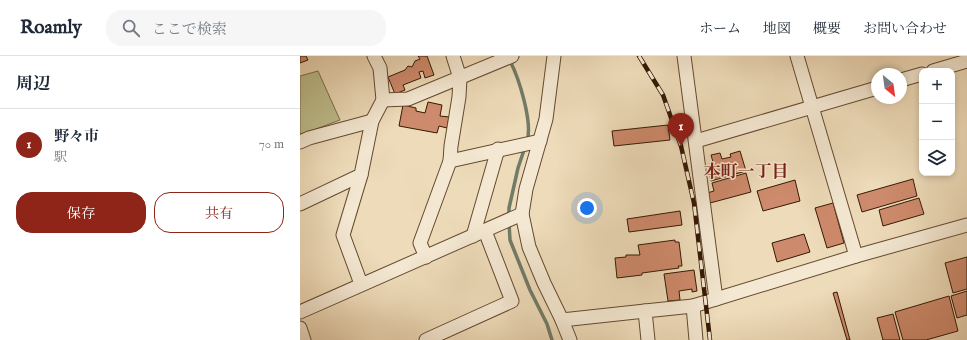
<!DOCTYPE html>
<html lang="ja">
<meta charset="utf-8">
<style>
body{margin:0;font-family:"IM FELL English","Noto Serif JP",serif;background:#f6f6f7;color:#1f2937}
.controls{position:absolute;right:12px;top:12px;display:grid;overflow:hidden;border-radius:8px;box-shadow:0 2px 6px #0003}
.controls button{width:36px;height:36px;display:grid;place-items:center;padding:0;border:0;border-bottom:1px solid #e0e1e3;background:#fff;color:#1f2937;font:20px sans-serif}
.compass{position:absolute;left:571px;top:12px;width:36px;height:36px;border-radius:50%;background:#fff;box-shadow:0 2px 6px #0003;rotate:151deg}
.you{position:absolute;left:287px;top:152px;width:14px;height:14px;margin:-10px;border:3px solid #fff;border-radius:50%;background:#1a73e8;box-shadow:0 0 0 6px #1a73e833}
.badge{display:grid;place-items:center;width:26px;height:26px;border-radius:50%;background:#8f2418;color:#fff;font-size:13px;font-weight:700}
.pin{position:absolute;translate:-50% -33px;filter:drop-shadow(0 1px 2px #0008)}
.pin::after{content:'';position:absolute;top:21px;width:14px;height:12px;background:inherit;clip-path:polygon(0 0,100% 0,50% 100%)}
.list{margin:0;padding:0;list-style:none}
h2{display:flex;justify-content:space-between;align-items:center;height:52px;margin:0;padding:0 16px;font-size:17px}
h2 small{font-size:13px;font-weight:400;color:#747a83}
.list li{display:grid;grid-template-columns:26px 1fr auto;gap:12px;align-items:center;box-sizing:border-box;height:72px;padding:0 16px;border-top:1px solid #e0e1e3}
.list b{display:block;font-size:15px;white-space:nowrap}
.list p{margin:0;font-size:13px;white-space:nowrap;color:#747a83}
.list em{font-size:13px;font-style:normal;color:#747a83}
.actions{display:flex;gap:8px;padding:12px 16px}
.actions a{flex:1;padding:9px 0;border:1px solid #8f2418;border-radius:16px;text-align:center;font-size:14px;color:#8f2418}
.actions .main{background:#8f2418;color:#fff}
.icon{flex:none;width:22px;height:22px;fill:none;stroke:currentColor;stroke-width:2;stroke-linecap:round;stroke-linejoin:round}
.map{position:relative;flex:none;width:667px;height:284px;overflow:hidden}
header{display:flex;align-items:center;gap:24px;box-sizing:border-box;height:56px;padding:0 20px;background:#fff;border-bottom:1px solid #e0e1e3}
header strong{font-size:19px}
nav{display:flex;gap:22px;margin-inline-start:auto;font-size:14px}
.search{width:280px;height:36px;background:#f6f6f7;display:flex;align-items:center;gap:10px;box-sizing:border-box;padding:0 14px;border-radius:16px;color:#747a83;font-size:15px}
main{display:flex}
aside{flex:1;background:#fff}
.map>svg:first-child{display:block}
.green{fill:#bebe8c;stroke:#7a6c48}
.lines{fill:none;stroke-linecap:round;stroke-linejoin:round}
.stream{stroke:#727a68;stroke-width:3.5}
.building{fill:#ce8a6c;stroke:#351904}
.minor-casing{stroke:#634a31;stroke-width:15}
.minor{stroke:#f4e8d2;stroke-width:13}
.rail-casing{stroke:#351904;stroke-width:4.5}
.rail{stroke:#f4e8d2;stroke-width:3;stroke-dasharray:9;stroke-linecap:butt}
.labels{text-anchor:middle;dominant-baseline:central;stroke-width:3;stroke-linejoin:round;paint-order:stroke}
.neighbourhood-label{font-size:17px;font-weight:bold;fill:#7a1f14;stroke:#f4e8d2}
</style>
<header>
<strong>Roamly</strong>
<div class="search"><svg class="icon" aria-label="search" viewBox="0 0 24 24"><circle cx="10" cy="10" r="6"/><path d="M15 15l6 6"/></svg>ここで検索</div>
<nav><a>ホーム</a><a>地図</a><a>概要</a><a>お問い合わせ</a></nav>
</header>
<main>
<aside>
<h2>周辺<small></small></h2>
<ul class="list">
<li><span class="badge">1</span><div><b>野々市</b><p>駅</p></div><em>70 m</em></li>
</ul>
<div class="actions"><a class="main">保存</a><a>共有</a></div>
</aside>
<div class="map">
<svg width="667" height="284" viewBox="0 0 667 284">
<rect width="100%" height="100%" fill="#eedbb9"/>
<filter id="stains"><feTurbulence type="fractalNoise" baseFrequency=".005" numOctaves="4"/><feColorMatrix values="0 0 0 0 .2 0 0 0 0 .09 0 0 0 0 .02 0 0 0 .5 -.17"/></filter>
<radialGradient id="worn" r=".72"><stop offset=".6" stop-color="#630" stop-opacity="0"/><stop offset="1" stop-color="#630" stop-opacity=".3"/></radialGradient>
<path class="green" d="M18,15l22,49 -40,15v-59z"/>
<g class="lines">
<g class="stream">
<path d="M210,5c9,17 23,62 17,80"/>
<path d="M209,161v-9l9,-40 7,-21"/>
<path d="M209,167l1,17 20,50 17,34 5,16"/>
</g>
</g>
<g class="building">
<path d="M0,0h6l2,4 -8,3z"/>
<path d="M118,0h9l7,19 -9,3 -2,-7 -4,1 2,6 -18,7 2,5 -10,4 -7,-17 17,-7 3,-4 4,1 3,-6 5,-2z"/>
<path d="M128,46l14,3 -2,11 9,1 -2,11 -8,-2 -2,7 -38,-7 4,-21 13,3v3l9,2z"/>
<path d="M368,69l2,15 -56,6 -2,-15z"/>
<path d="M440,95l6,20 -35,10 -3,-11 4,-1 -2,-6 3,-1 -2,-7 9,-2 2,6 9,-2 -1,-3z"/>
<path d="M446,117l5,19 -41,11 -3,-10 7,-2 -2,-8z"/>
<path d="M613,123l4,17 -55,16 -5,-17z"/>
<path d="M495,124l5,21 -37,10 -6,-20z"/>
<path d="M619,142l5,16 -41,12 -4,-16z"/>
<path d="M533,147l11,40 -17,5 -12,-40z"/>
<path d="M380,155l2,14 -53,7 -2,-13z"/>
<path d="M504,178l6,18 -33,10 -5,-19z"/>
<path d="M375,184v2h4l3,24h-4l1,2 -37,5v2l-25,3 -2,-20 11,-1v-2h14l-2,-10z"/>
<path d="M667,201v32l-14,4 -8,-30z"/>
<path d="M394,214l3,21 -5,1v-3l-13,2 1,9 -12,1 -4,-27z"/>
<path d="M667,235v24l-10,3 -6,-22z"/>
<path d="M537,236l13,48h-3l-14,-47z"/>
<path d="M649,240l9,35 -32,9h-23l-8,-28z"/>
<path d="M593,258l7,26h-17l-6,-22z"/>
</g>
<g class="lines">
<defs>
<g id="minor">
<path d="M254,0l-8,63 -20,70 -4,25 7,33 15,36 18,37 8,20"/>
<path d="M384,0l32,243"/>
<path d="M497,0l59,200"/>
<path d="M633,15l34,-10"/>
<path d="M601,24l21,-6"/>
<path d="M83,44l25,-1 104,-43"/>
<path d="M396,85l181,-53"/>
<path d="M0,86l9,-4 63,-17"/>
<path d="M150,105l90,-20"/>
<path d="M61,119l-18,60 18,49"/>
<path d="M0,148l61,-29 11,-54 11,-21 -3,-32 -6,-12"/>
<path d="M173,180l25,-87"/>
<path d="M126,201l-6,-14 30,-82 1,-15 8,-49 1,-19 -7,-22"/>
<path d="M0,256l222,-98"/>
<path d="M262,264l83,-9"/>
<path d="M0,272l4,12"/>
<path d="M126,284l86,-39 -27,-70"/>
<path d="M348,284l-3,-29 48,-5"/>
<path d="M396,284l-3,-34 163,-50 111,-31"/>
</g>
</defs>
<use href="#minor" class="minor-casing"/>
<use href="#minor" class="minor"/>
<defs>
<path id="rail" d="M339,0l24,39 18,51 13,57 16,137"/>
</defs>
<use href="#rail" class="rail-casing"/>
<use href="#rail" class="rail"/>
</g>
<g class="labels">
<g class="neighbourhood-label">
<text x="446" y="116">本町一丁目</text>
</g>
</g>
<rect width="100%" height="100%" filter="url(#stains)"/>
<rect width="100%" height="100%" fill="url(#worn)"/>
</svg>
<div class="controls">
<button>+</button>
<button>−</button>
<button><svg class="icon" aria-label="layers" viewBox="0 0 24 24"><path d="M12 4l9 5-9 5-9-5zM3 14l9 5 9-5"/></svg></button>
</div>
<svg class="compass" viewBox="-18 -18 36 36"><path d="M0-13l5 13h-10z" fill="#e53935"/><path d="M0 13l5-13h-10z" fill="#747a83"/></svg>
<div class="you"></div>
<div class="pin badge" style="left:381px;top:90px">1</div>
</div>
</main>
